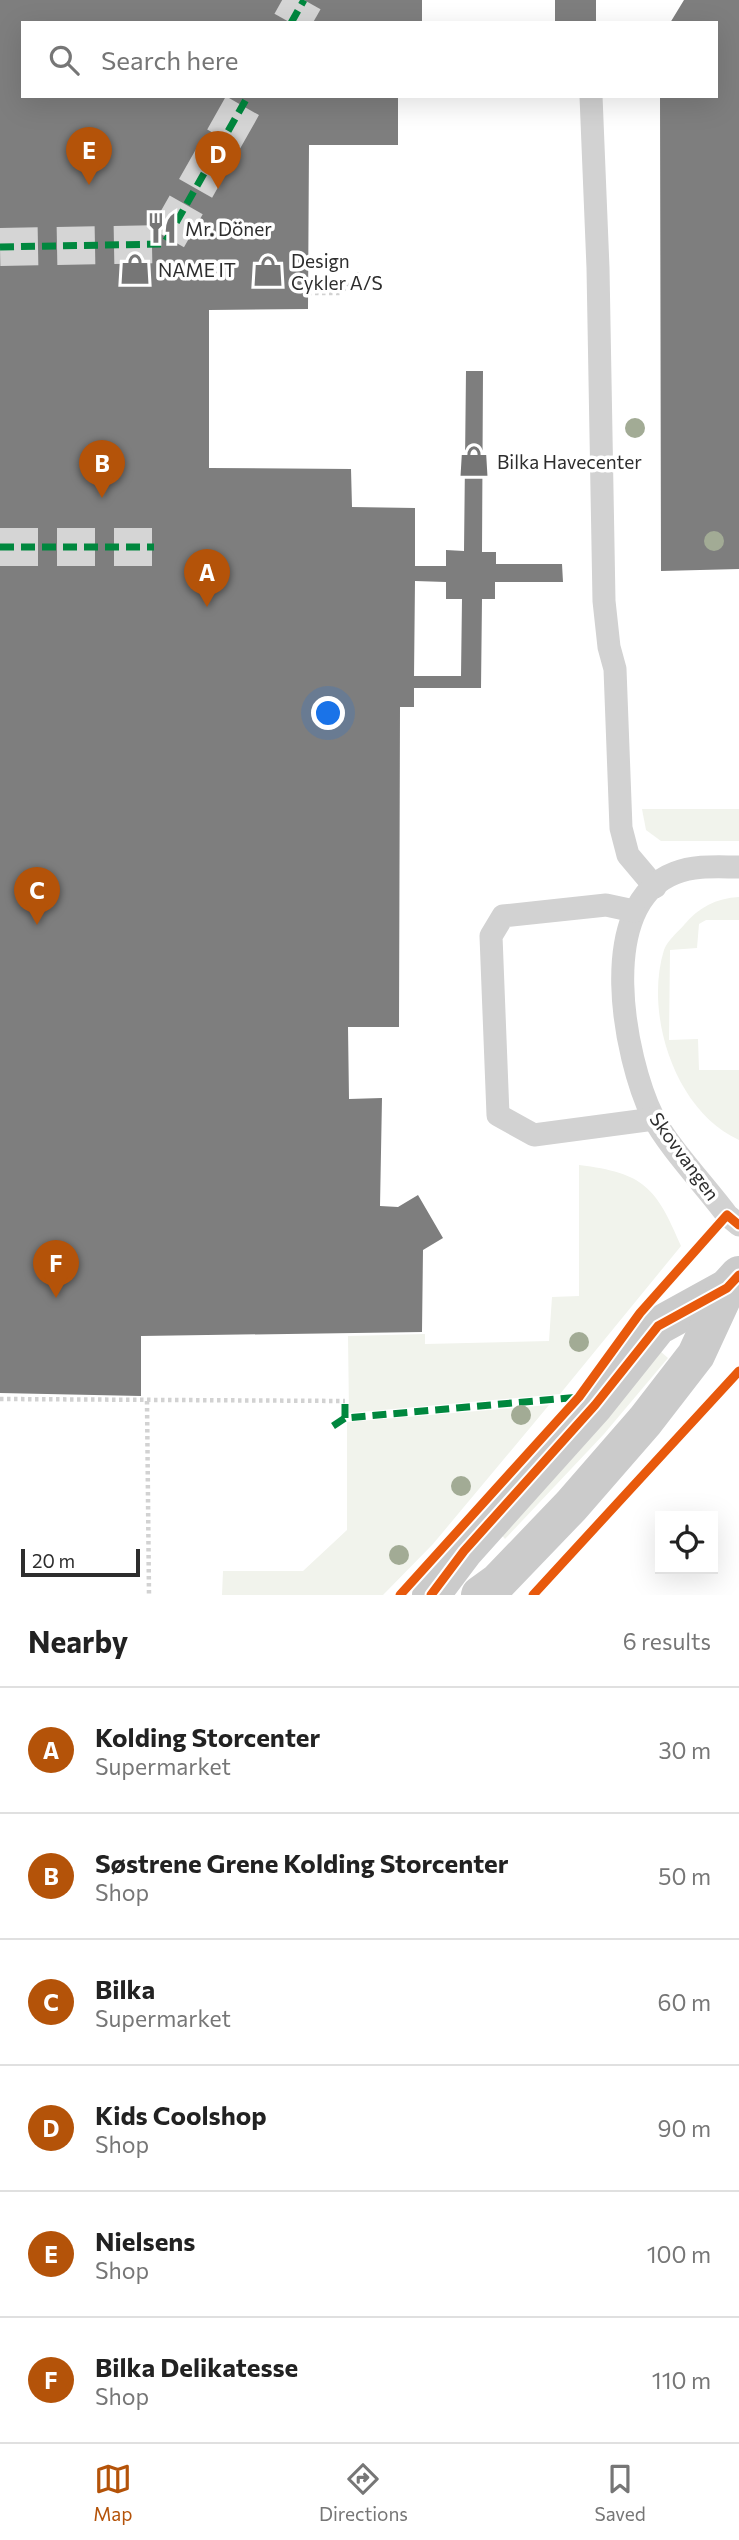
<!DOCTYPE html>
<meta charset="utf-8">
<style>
body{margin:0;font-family:Commissioner,sans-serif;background:#f2f2f2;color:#222}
.controls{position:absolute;right:21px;bottom:21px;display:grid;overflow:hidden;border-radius:0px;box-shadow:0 7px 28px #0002}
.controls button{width:63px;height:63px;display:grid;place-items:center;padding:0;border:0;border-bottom:2px solid #e0e0e0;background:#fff;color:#222;font:35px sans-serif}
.scale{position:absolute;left:21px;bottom:18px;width:119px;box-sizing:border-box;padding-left:7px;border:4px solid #2d2d2d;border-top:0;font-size:19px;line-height:24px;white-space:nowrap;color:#2d2d2d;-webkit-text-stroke:5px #fff;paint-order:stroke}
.you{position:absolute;left:329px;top:714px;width:24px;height:24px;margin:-18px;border:5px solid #fff;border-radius:50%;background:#1a73e8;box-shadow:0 0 0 10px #1a73e833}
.badge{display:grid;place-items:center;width:46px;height:46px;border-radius:50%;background:#b45309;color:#fff;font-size:23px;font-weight:700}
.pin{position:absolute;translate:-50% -58px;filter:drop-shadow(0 2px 4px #0008)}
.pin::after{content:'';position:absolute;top:37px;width:24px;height:21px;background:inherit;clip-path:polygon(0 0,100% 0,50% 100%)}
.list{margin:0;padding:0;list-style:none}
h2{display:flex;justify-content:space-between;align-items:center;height:91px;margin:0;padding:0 28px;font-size:30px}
h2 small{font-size:23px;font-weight:400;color:#767676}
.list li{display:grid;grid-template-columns:46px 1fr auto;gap:21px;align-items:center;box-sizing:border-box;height:126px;padding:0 28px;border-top:2px solid #e0e0e0}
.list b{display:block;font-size:26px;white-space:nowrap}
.list p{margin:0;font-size:23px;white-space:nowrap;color:#767676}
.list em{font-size:23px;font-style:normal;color:#767676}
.icon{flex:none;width:38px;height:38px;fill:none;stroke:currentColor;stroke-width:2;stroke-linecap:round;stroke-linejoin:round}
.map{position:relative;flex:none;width:739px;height:1595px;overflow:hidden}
.search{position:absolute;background:#fff;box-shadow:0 7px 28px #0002;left:21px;right:21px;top:21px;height:77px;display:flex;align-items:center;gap:18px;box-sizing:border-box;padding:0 24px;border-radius:0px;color:#767676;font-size:26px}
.sheet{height:847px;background:#fff}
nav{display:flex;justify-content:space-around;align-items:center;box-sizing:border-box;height:98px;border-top:2px solid #e0e0e0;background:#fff;font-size:19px;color:#767676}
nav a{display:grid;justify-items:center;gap:4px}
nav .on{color:#b45309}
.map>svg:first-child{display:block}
.green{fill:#f1f3ec}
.building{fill:#7e7e7e;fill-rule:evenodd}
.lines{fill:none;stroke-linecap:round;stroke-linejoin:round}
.street-tunnel{stroke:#d5d5d5;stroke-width:38;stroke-dasharray:38 19;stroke-linecap:butt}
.path{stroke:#d2d2d2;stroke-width:4.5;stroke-dasharray:3.5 3.5;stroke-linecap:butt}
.lane{stroke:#d2d2d2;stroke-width:23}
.secondary{stroke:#cbcbcb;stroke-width:38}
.quiet{stroke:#00873e;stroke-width:7;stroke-dasharray:14 7;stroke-linecap:butt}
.cycleway-casing{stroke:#fff;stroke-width:13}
.cycleway{stroke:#e8590c;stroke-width:9}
.tree{fill:#a2ab95}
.labels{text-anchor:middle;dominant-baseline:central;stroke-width:7;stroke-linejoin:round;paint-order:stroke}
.poi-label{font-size:19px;fill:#2d2d2d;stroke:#fff;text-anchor:start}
.street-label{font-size:19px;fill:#2d2d2d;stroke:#fff}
</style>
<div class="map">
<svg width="739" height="1595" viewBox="0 0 739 1595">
<rect width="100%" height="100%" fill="#fff"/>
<g class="green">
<path d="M642,809h97v32h-78l-15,-11z"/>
<path d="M739,897v23h-33l-7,4 -2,24 -27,2 -1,90 29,-1 1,31h40v70c-64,-29 -95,-126 -75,-190 3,-9 14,-18 20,-25 14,-17 32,-27 55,-28z"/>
<path d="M579,1165c65,8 77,22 102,81l-121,148 -211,19 -1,-77 77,-2v10l124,-3 3,-44 27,-1z"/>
<path d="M660,1351l8,7 -64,76 -99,105 -5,-6z"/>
<path d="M549,1405l-116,139 -50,51h-161l1,-24h80l44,-41v-108z"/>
</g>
<g class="building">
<path d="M0,0h422v23h-399v73h375v49h-89l-1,164 -99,1v158l142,1 1,38 63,1v58h31v-16l18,1 2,-180h17l-1,181h14v12h66l1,18h-68v17h-13l-1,89h-67v19h-14l-1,320h-51l1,72 33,-1 -2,108 18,1 20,-12 25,43 -20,12 -1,82 -281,4v60l-141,-3zM415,581l31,1v17h16l-1,77h-47z"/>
<rect x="555" y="0" width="41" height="23"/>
<path d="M684,0h55v569l-78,2 -1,-475h56v-73h-46z"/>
</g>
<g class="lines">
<g class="street-tunnel">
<path d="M291,23l13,-23"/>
<path d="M0,247l164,-3 84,-148"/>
<path d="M0,547h154"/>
</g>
<g class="path">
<path d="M308,293h32l21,-21"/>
<path d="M0,1399l345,2"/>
<path d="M147,1401l2,194"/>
</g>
<g class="lane">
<path d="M591,96l7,172 6,333 5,46 6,22 6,159 7,27 27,32"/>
<path d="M739,867c-21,0 -44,-2 -64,6 -81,31 -51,185 -22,244 14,28 54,71 74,98l12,10"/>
<path d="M634,911l-28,-6 -103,11 -12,20 7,179 36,20 120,-16"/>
</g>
<g class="secondary">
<path d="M431,1595l33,-44 131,-146 63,-79 69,-38 12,-13"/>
<path d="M480,1595l18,-13 73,-76 74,-85 51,-66 31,-67"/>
</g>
<g class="quiet">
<path d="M291,23l13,-23"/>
<path d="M0,247l164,-3 84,-148"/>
<path d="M0,547h154"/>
<path d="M345,1418v-17"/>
<path d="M333,1426l12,-8 234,-21"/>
</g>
<defs>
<g id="cycleway">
<path d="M400,1595l179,-198 61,-84 87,-98 12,10"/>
<path d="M431,1595l33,-44 131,-146 63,-79 69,-38 12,-13"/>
<path d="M533,1595l206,-224"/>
</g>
</defs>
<use href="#cycleway" class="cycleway-casing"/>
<use href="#cycleway" class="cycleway"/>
</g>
<g class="tree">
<circle cx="635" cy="428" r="10"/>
<circle cx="714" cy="541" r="10"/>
<circle cx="579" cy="1342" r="10"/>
<circle cx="521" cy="1415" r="10"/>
<circle cx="461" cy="1486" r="10"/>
<circle cx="399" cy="1555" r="10"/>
</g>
<defs>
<symbol id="restaurant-bare" viewBox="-9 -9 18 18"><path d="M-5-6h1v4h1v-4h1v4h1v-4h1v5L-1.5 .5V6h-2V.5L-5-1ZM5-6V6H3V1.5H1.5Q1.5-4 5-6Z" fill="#767676" stroke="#fff" stroke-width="2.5" paint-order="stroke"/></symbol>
<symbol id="shop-bare" viewBox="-9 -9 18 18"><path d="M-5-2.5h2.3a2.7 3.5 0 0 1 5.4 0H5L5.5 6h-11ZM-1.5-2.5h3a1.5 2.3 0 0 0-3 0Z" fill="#767676" stroke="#fff" stroke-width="2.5" paint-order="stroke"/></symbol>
</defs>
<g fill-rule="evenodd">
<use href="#restaurant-bare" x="140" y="206" width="44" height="44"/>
<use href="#shop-bare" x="113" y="247" width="44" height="44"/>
<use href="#shop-bare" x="246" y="249" width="44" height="44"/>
<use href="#shop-bare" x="452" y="439" width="44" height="44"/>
</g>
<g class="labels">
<g class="poi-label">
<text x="185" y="228">Mr. Döner</text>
<text x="291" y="260">Design<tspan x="291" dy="22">Cykler A/S</tspan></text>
<text x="158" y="269">NAME IT</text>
<text x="497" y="461">Bilka Havecenter</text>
</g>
<g class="street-label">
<text transform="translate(685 1156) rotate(54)">Skovvangen</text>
</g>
</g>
</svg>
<div class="controls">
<button><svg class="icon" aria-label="locate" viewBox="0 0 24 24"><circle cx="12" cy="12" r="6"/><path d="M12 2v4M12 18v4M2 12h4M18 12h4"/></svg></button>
</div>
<div class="scale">20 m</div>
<div class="you"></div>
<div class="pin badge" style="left:207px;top:607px">A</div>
<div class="pin badge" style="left:102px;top:498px">B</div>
<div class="pin badge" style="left:37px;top:925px">C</div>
<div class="pin badge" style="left:218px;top:189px">D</div>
<div class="pin badge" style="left:89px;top:185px">E</div>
<div class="pin badge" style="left:56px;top:1298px">F</div>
<div class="search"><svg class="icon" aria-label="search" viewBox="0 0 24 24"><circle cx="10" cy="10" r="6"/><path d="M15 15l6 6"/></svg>Search here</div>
</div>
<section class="sheet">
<h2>Nearby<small>6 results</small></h2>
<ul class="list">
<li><span class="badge">A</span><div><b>Kolding Storcenter</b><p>Supermarket</p></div><em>30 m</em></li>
<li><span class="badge">B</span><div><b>Søstrene Grene Kolding Storcenter</b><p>Shop</p></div><em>50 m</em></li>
<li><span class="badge">C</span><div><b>Bilka</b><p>Supermarket</p></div><em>60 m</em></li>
<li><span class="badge">D</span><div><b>Kids Coolshop</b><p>Shop</p></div><em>90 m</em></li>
<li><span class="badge">E</span><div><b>Nielsens</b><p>Shop</p></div><em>100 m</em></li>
<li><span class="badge">F</span><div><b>Bilka Delikatesse</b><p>Shop</p></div><em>110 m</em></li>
</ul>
</section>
<nav>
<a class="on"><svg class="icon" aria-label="map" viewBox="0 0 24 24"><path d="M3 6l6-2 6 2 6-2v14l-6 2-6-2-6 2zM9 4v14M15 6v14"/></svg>Map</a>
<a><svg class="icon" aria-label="directions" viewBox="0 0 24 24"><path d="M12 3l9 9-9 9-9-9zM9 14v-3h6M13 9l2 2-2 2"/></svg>Directions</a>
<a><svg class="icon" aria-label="saved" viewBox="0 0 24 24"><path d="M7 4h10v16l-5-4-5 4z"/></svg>Saved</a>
</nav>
